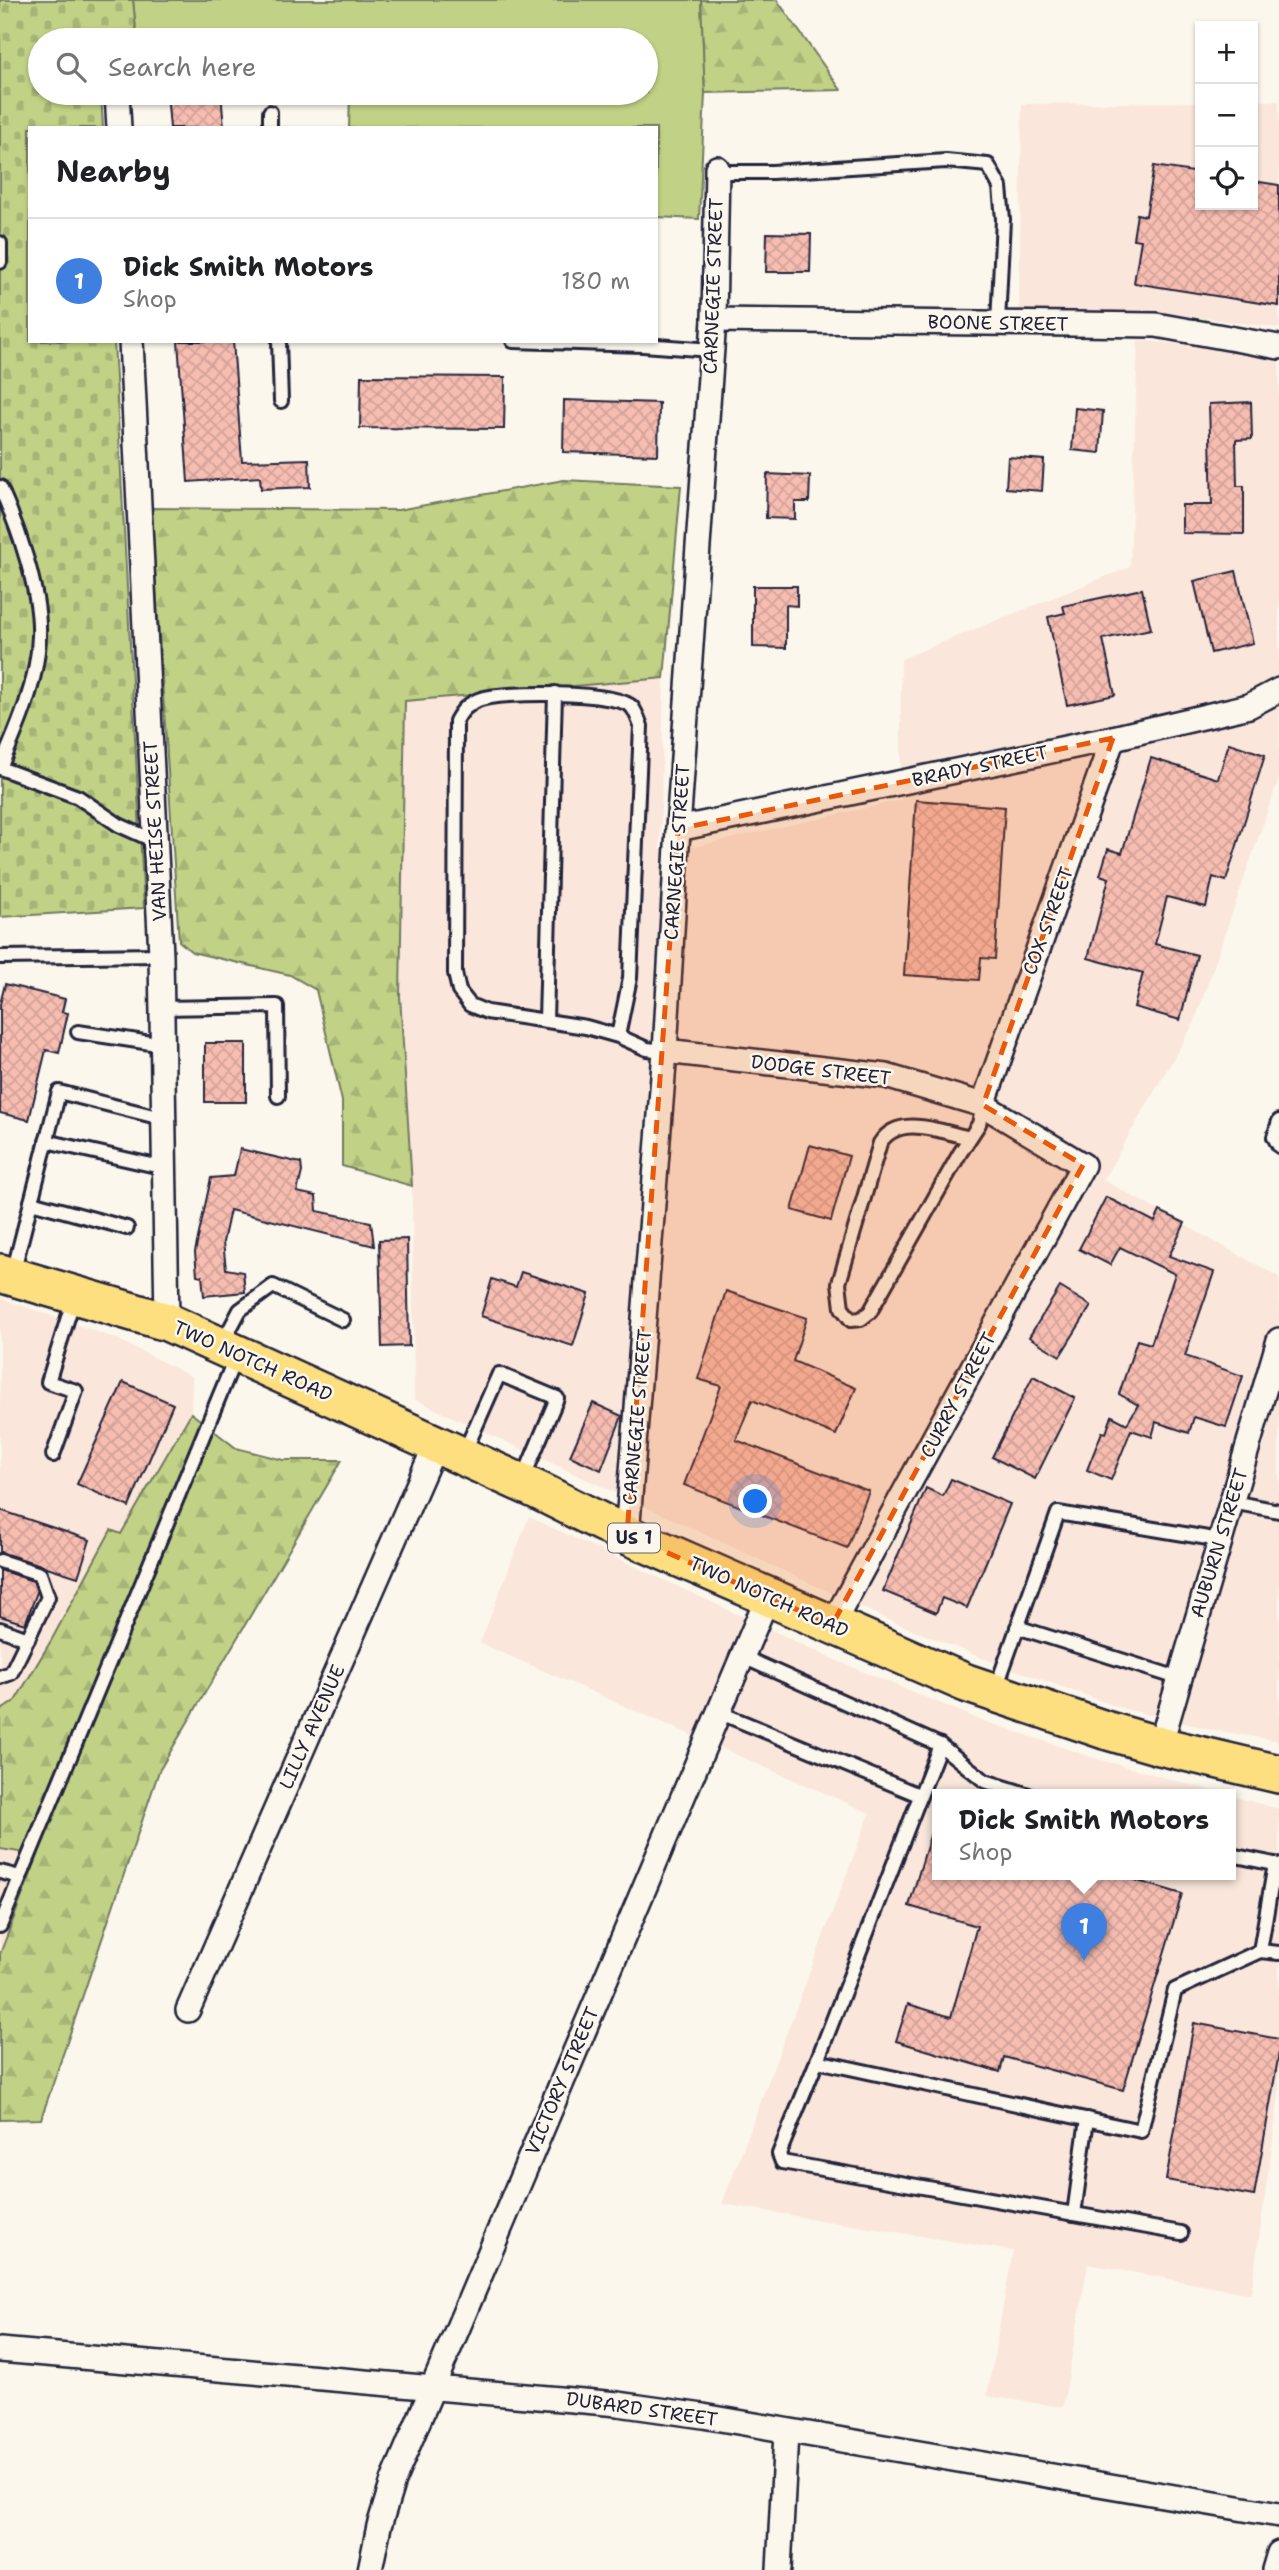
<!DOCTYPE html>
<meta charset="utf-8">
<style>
body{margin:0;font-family:"Shantell Sans",sans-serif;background:#f2f2f2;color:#202124}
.controls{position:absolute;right:21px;top:21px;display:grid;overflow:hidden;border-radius:0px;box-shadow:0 2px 5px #0004}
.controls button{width:63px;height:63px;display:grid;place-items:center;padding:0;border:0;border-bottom:2px solid #e0e0e0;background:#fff;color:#202124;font:35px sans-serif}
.you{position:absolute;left:756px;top:1502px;width:24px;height:24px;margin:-18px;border:5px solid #fff;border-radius:50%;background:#1a73e8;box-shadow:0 0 0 10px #1a73e833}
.badge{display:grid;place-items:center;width:46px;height:46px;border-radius:50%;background:#2563eb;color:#fff;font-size:23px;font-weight:700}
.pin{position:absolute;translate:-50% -58px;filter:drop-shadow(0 2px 4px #0008)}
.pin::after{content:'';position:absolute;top:37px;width:24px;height:21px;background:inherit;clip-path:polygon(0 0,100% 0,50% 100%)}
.popup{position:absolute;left:932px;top:1789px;width:304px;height:91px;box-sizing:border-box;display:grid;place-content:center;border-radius:0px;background:#fff;filter:drop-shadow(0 2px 5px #0005);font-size:23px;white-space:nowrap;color:#757577}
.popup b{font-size:26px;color:#202124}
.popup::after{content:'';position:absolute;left:50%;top:100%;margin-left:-14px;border:14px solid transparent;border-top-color:#fff}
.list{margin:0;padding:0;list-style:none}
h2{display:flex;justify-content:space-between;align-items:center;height:91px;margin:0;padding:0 28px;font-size:30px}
h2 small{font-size:23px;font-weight:400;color:#757577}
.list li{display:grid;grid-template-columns:46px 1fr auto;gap:21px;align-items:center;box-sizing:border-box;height:126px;padding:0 28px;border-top:2px solid #e0e0e0}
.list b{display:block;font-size:26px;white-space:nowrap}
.list p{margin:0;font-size:23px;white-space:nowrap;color:#757577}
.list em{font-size:23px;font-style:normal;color:#757577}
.icon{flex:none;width:38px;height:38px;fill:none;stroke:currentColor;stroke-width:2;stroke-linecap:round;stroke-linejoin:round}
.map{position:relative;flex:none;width:1279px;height:2570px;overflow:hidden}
.search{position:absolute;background:#fff;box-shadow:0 2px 5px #0004;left:28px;top:28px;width:630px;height:77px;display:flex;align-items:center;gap:18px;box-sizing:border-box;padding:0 24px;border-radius:38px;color:#757577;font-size:26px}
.panel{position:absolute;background:#fff;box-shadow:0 2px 5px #0004;left:28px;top:126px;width:630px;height:217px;border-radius:0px}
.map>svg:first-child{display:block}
.built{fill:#fae6da}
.green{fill:#c1d286;stroke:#727a60;stroke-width:2}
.forest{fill:url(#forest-firs);stroke:#727a60;stroke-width:2}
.cemetery{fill:url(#cemetery-stones);stroke:#727a60;stroke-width:2}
.building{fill:url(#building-cross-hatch);stroke:#22223b;stroke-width:2}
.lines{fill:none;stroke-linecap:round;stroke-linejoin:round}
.lane-casing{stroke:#22223b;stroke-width:18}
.street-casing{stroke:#22223b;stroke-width:28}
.primary-casing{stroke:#22223b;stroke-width:42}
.lane{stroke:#fbf7ec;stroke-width:12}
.street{stroke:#fbf7ec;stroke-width:23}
.primary{stroke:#fddf80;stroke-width:37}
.marked{fill:#e8590c;fill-opacity:0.2;stroke:#e8590c;stroke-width:5;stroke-dasharray:14 9;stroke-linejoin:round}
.labels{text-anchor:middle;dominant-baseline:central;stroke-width:5;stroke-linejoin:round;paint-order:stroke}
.shield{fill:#fbf7ec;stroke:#636270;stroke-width:2}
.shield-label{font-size:18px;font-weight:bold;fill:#22223b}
.street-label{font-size:19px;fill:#22223b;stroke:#fbf7ec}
</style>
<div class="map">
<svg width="1279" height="2570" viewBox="0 0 1279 2570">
<defs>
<pattern id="forest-firs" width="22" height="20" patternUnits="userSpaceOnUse" patternTransform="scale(1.75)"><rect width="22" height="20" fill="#c1d286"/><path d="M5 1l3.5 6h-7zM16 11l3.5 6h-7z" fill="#a6b475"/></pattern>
<pattern id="cemetery-stones" width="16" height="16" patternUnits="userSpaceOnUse" patternTransform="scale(1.75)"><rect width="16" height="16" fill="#c1d286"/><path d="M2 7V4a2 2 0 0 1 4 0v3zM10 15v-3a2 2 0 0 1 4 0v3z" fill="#a6b475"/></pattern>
<pattern id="building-cross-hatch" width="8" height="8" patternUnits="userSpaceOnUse" patternTransform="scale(1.75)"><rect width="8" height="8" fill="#f7bdb1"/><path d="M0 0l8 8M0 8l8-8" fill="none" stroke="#d3a299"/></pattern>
</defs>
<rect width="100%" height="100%" fill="#fbf7ec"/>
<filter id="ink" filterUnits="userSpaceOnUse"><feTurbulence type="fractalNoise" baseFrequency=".0143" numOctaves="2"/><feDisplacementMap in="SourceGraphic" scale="14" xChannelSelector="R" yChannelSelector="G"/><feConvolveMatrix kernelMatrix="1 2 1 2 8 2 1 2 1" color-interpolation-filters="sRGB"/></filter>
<g filter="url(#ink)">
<g class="built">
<path d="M1253,101h26v227l-112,-15h-148l3,-209 178,-2v103h53z"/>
<path d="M1138,340l75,8 66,14v416l-85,245 -91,157 176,97v464l-65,-11 -93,-22 -139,-50 -95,-39 -473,-220 -2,-213 -12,-190 5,-296 259,-22 -4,172 38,-4 203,-46v-141l229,-92z"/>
<path d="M0,1298l117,41 75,38 -1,36 -70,121 -10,-3 -59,108 -52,87z"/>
<path d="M529,1517l304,142 145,60 116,39 133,37h-290v80h294v-79l48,13v286l-28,199 -163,-30 -25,143 -76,-11 26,-145 -291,-47 148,-391 -390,-170z"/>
<path d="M0,1849l38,6 -38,99z"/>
</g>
<path class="green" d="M133,0h568l4,93 -6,126 -43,-2v-89h-307l1,-35h296v-53h-509z"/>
<g class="forest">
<path d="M701,0h76l64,90 -136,3z"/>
<path d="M564,480l117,6 -17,192 -259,23 -5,295 12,190 -70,-20v-65l-26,-111 -26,-15 -98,-23 -13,-11 -28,-433 247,2z"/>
<path d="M191,1413l45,35 47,12h59l-183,311 -118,348 -41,1v-166l38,-99 -38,-6v-138l15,-10 37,-62 59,-109 10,4z"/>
</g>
<path class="cemetery" d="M0,0h133l4,40h-97v53h61l2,35h-73v213h84l30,567 -144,9z"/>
<g class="building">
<path d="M167,93h54l3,35h-54z"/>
<path d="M1154,166l46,7v32h53v-24l26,4v121l-145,-23 7,-43 -8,-1 4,-25 9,2z"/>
<path d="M767,233l44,1 -1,38h-44z"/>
<path d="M178,341h55l9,120 67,-2 1,28 -49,2 -1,-12 -72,5z"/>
<path d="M361,376l144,1 -1,52 -144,-1z"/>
<path d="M564,400l95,3 -1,52 -95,-3z"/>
<path d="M1251,402l1,37 -16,1 1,46h7v48l-62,-1v-28h30l-3,-101z"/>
<path d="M1075,408l28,3 -3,42 -28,-3z"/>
<path d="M1008,457l36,3 -2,31 -36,-3z"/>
<path d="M767,474l43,2 -1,26h-14v17l-29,-1z"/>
<path d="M1236,571l17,72 -42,10 -17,-72z"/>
<path d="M753,586h44v20l-11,-1v43l-33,-1z"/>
<path d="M1142,589l9,40 -48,10 12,56 -48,10 -19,-88 17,-4 -2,-7z"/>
<path d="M1229,743l36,12 -39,126 -13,-4 -7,30 -39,-10 -12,47 42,11 -17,65 -46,-13 9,-34 -55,-15 21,-80 -9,-3 8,-26 14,4 29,-95 67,21z"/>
<path d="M916,800l89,7 -10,152 -14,-1 -2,22 -75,-5z"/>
<path d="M5,984l60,15 -3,13 6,1 -9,40 -13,-3 -17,70 -29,-7v-109z"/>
<rect x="205" y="1043" width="41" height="59"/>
<path d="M810,1145l39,11 -18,65 -39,-11z"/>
<path d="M240,1149l61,14 1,9 -5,20 19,4 1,15 54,11 3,24 -144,-36 -7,32 3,27 17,3 2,20 -41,4 -2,-20 -5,-1 -2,-23 16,-74 23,-2z"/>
<path d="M1106,1197l49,25 5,-11 25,12 -16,33 45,16 -29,84 58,20 -17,51 -32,-10 -5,16 -33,-11 -4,15 -21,-7 -20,50 -24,-10 15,-38 4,1 6,-17 15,8 11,-19 -19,-11 18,-54 14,4 24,-70 -55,-27 -10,18 -31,-16z"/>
<path d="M407,1239l2,107 -27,1 -3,-107z"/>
<path d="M521,1272l68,22 -16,52 -92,-30 11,-37 24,8z"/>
<path d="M1060,1287l31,19 -31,50 -31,-19z"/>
<path d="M726,1291l81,27 -14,43 63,27 -20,47 -84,-35 -16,40 133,51 -22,57 -163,-63 37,-99 -23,-7z"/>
<path d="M1033,1376l42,22 -40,81 -43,-22z"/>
<path d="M123,1382l50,22 -44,103 -52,-23z"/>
<path d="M593,1403l29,13 -21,54 -31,-14z"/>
<path d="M951,1479l59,25 -43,104 -25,-10 -6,15 -53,-22 43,-103 17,8z"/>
<path d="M0,1510l90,30 -12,37 -78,-25z"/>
<path d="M0,1570l33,11 4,11 -12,32 -25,-8z"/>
<path d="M933,1826l4,1v48h181l64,19 -59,196 -119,-33 -4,15 -104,-31 12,-37 43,13 26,-91 -68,-20z"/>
<path d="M1194,2023l85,16v14l-25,143 -88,-16z"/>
</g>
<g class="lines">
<defs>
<g id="lane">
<path d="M270,112v16"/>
<path d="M717,172h55l174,-11 42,4 12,22 3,32 -5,104"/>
<path d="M0,243v19"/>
<path d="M279,341l2,60"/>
<path d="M513,341l130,4 69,5"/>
<path d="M0,487c18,40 41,105 39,149 -1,45 -21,91 -39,132"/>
<path d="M0,768l78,29 41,28 38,17"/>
<path d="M0,957l161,-2"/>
<path d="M163,1008l114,-2 1,90"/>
<path d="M546,1020l9,-327"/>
<path d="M78,1032l86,13"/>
<path d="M618,1036l12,-58 11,-252c-2,-5 -5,-14 -9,-19 -15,-16 -132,-16 -154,-7 -11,5 -16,10 -22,21l-1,252 4,18 11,14 17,7 99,15 32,9 29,13 18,2"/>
<path d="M1279,1121l-5,16 5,9"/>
<path d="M970,1138c-29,-6 -71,-25 -90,5l-41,140 3,25 9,12 10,-1 9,-7 90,-159 19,-29 4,-19"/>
<path d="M46,1141l119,27"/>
<path d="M31,1202l96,26"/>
<path d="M13,1273l46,-181 106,27"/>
<path d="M222,1344l18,-34 33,-24 70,34"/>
<path d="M464,1453l35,-79 58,24 -34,81"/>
<path d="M53,1455l23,-64 -28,-9 26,-84"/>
<path d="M1232,1502l47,9"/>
<path d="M0,1561l40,13 8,23 -37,76 -11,4"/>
<path d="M1017,1627l161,51"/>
<path d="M0,1629l28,10"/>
<path d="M741,1656l199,89 45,36 44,14"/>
<path d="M996,1688l62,-175 162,27"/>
<path d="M718,1712l201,83"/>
<path d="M940,1745l-123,316 324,70 34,-141 85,-39 15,-87"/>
<path d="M1231,1855l48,10"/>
<path d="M0,1872l20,5"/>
<path d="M0,1926l236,-570"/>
<path d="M1260,1951l19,2"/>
<path d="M817,2061l-38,93 3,8 399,71"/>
<path d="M1074,2214l13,-95"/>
</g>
<g id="street">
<path d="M117,93l2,35"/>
<path d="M714,320l442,5 123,22"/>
<path d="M131,341l30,614 6,367"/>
<path d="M678,829l435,-91 136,-32 30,-16"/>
<path d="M665,1051l221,25 97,29 100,60 -251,460"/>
<path d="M983,1105l130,-367"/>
<path d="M627,1535l38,-484 13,-222 36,-509 3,-152"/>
<path d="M1160,1746l119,-406"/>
<path d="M188,2010l248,-566"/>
<path d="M0,2350l618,54 85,12 576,99"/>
<path d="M370,2570l9,-44 14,-45 375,-885"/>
<path d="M779,2570l7,-138"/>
<path d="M1274,2570l5,-17"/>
</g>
<path id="primary" d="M0,1273l167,49 372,169 88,44 339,148 139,47 55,16 119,28"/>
</defs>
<use href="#lane" class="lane-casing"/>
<use href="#street" class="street-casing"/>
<use href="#primary" class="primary-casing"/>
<use href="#lane" class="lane"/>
<use href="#street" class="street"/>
<use href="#primary" class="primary"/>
</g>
</g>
<path class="marked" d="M1113,738l-130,367 100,60 -251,460 -205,-90 51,-706z"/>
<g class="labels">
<rect class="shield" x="608" y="1523.5" width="52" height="29" rx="5"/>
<g class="shield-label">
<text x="634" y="1538">US 1</text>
</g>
<g class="street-label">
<text transform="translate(713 286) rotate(-88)">CARNEGIE STREET</text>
<text transform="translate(998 323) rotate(1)">BOONE STREET</text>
<text transform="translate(980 766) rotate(-12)">BRADY STREET</text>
<text transform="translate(155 831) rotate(-93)">VAN HEISE STREET</text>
<text transform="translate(677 852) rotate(-86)">CARNEGIE STREET</text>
<text transform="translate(1048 921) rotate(-70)">COX STREET</text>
<text transform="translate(821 1070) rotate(7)">DODGE STREET</text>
<text transform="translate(253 1361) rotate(24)">TWO NOTCH ROAD</text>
<text transform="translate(958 1395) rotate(-62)">CURRY STREET</text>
<text transform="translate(637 1417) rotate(-85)">CARNEGIE STREET</text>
<text transform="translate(1219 1543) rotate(-73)">AUBURN STREET</text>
<text transform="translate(769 1597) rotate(24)">TWO NOTCH ROAD</text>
<text transform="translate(312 1727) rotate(-66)">LILLY AVENUE</text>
<text transform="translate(562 2081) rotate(-67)">VICTORY STREET</text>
<text transform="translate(642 2409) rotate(8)">DUBARD STREET</text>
</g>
</g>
</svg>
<div class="controls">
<button>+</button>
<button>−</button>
<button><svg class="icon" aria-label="locate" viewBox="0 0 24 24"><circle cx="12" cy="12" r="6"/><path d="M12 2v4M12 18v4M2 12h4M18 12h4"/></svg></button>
</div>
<div class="you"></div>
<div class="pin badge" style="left:1084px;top:1961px;background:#3f7fe0">1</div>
<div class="popup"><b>Dick Smith Motors</b>Shop</div>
<div class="search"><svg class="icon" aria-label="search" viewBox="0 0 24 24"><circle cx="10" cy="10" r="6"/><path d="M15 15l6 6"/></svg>Search here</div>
<section class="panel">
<h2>Nearby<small></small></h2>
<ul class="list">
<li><span class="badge" style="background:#3f7fe0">1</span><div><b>Dick Smith Motors</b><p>Shop</p></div><em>180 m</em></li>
</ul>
</section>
</div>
